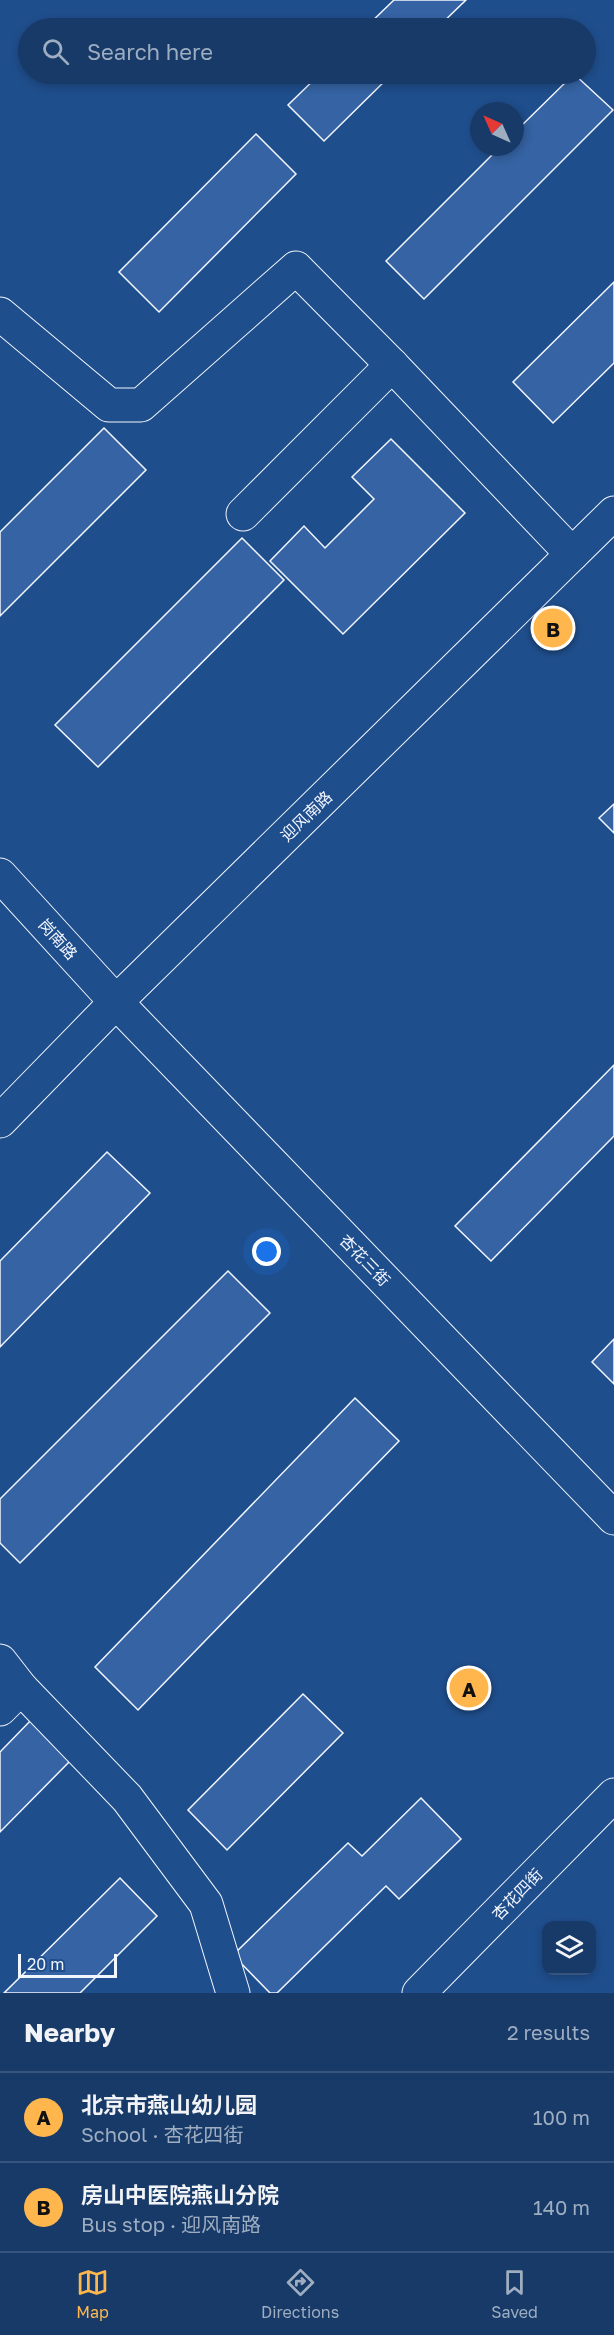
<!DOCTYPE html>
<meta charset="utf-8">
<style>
body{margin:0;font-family:"Golos Text","Noto Sans SC",sans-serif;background:#244571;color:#f1f3f6}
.controls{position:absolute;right:18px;bottom:18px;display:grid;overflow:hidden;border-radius:12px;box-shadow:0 3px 9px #0003}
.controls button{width:54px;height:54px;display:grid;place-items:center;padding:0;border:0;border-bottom:2px solid #36547d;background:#173a69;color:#f1f3f6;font:30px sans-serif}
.compass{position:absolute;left:470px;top:102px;width:54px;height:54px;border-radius:50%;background:#173a69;box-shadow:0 3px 9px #0003;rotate:315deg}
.scale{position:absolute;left:18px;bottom:15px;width:99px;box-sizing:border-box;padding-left:6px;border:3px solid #f2f6ff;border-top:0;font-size:16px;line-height:21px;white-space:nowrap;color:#f2f6ff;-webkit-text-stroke:4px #1f4e8c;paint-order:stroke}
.you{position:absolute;left:267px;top:1252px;width:21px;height:21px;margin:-15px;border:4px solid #fff;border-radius:50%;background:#1a73e8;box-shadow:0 0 0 9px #1a73e833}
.badge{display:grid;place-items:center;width:39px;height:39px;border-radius:50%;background:#ffb74d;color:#111;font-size:20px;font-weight:700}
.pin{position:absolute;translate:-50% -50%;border:3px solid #fff;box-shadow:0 2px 6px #0006}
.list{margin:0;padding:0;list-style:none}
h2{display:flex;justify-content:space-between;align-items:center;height:78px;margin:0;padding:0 24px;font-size:26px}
h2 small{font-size:20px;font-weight:400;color:#9eadc0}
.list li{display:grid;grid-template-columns:39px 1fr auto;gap:18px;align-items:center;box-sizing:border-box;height:90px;padding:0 24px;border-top:2px solid #36547d}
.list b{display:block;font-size:22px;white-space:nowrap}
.list p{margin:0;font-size:20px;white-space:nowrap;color:#9eadc0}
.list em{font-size:20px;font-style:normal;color:#9eadc0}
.icon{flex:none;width:33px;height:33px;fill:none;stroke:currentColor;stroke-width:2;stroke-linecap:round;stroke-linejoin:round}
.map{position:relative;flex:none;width:614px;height:1993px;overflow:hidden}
.search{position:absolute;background:#173a69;box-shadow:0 3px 9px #0003;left:18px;right:18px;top:18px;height:66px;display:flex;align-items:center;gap:15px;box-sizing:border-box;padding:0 21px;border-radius:33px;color:#9eadc0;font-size:22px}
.sheet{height:258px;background:#173a69}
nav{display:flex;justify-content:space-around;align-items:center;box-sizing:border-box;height:84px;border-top:2px solid #36547d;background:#173a69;font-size:16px;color:#9eadc0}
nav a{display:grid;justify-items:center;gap:3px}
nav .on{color:#ffb74d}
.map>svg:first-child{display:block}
.building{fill:#3563a3;stroke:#f2f6ff;stroke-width:1.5}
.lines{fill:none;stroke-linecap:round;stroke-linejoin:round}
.minor-casing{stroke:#f2f6ff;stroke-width:35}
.minor{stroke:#1f4e8c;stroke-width:33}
.labels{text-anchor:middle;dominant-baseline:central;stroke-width:4.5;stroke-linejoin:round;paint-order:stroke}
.street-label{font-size:16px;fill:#f2f6ff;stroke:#1f4e8c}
</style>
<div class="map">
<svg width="614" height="1993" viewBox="0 0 614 1993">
<rect width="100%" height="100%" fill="#1f4e8c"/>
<g class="building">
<path d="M394,0h72l-29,28h-72z"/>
<path d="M320,74h72l-68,67 -36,-36z"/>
<path d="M574,74l39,36 -189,189 -38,-38 114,-114h15v-15z"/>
<path d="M256,134l40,40 -137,138 -40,-40z"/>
<path d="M614,282v81l-61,60 -40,-41z"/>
<path d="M104,428l42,42 -146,146v-84z"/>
<path d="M391,439l74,74 -122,121 -73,-73 34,-35 21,22 49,-49 -22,-22z"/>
<path d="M242,538l42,42 -186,187 -43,-42z"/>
<path d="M614,804v29l-15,-15z"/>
<path d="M614,1065v71l-123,125 -36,-35z"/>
<path d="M107,1152l43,41 -150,154v-86z"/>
<path d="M228,1271l42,42 -250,250 -20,-20v-44z"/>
<path d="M614,1339v45l-22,-22z"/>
<path d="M355,1398l44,43 -261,269 -43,-43z"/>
<path d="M303,1694l40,39 -116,117 -39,-40z"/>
<path d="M33,1718l40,40 -73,74v-80z"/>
<path d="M421,1798l40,41 -62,60 -13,-13 -109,107h-7l-37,-38 115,-112 14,13z"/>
<path d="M120,1878l37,38 -77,77h-76z"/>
</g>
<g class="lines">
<defs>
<g id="minor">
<path d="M0,314l109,91h32l155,-137 96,97 180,189"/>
<path d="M243,514l149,-149"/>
<path d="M0,875l116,127 498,516"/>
<path d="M0,1121l116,-119 498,-489"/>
<path d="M0,1661l21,27 106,110 79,106 27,89"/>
<path d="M0,1709l21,-21"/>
<path d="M419,1993l195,-198"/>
</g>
</defs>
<use href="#minor" class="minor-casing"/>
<use href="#minor" class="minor"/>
</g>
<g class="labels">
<g class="street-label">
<text transform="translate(306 816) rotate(-44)">迎风南路</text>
<text transform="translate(58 939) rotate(48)">岗南路</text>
<text transform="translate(365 1260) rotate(46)">杏花三街</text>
<text transform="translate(517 1894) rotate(-46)">杏花四街</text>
</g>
</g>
</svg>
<div class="controls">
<button><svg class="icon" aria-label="layers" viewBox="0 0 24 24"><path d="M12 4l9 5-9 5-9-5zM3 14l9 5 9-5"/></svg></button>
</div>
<svg class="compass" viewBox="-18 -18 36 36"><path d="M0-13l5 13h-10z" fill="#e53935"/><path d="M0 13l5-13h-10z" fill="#9eadc0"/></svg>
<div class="scale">20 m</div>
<div class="you"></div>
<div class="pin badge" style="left:469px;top:1688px">A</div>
<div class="pin badge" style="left:553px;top:628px">B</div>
<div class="search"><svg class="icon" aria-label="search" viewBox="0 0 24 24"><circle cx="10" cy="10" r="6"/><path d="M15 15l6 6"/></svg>Search here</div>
</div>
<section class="sheet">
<h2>Nearby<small>2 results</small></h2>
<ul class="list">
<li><span class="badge">A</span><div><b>北京市燕山幼儿园</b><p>School · 杏花四街</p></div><em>100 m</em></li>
<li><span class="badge">B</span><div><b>房山中医院燕山分院</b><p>Bus stop · 迎风南路</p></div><em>140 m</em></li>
</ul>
</section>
<nav>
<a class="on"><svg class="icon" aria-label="map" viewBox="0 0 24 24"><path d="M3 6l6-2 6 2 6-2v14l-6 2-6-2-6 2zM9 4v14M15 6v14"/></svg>Map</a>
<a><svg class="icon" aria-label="directions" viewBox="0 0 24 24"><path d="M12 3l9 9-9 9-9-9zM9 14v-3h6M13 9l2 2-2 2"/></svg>Directions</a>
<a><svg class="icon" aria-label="saved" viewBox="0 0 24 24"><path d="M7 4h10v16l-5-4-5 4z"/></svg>Saved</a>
</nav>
